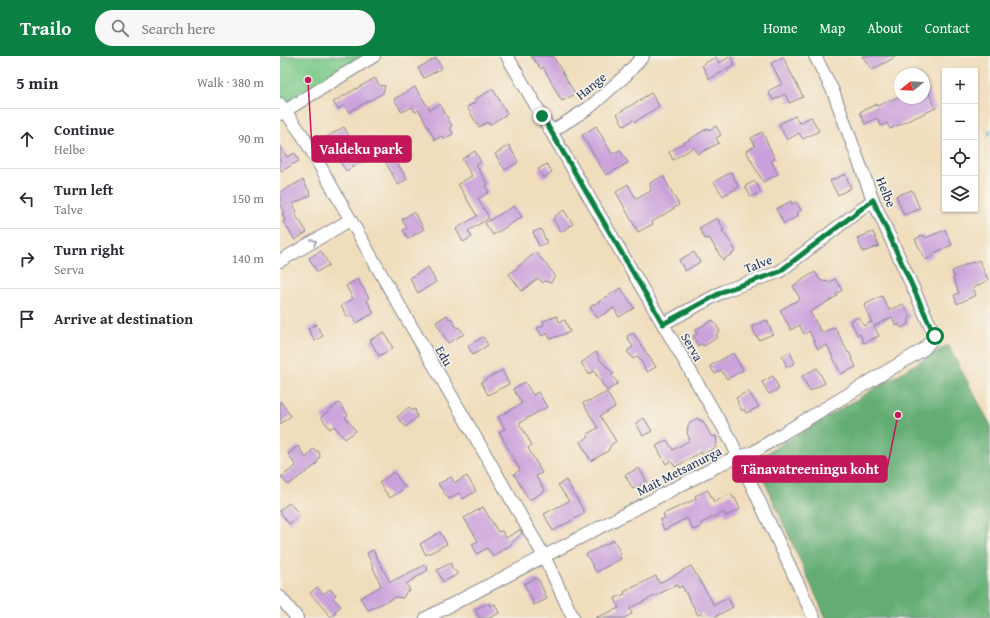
<!DOCTYPE html>
<meta charset="utf-8">
<style>
body{margin:0;font-family:"Gentium Book Plus",serif;background:#f7f7f7;color:#2b2b33}
.controls{position:absolute;right:12px;top:12px;display:grid;overflow:hidden;border-radius:0px;box-shadow:0 1px 3px #0004}
.controls button{width:36px;height:36px;display:grid;place-items:center;padding:0;border:0;border-bottom:1px solid #e1e1e2;background:#fff;color:#2b2b33;font:20px sans-serif}
.compass{position:absolute;left:614px;top:12px;width:36px;height:36px;border-radius:50%;background:#fff;box-shadow:0 1px 3px #0004;rotate:252deg}
.stop{position:absolute;width:12px;height:12px;margin:-9px;border:3px solid #0b8043;border-radius:50%;background:#fff}
.stop.end{background:#0b8043;border-color:#fff;box-shadow:0 1px 4px #0008}
.list{margin:0;padding:0;list-style:none}
h2{display:flex;justify-content:space-between;align-items:center;height:52px;margin:0;padding:0 16px;font-size:17px}
h2 small{font-size:13px;font-weight:400;color:#7c7c81}
.list li{display:grid;grid-template-columns:26px 1fr auto;gap:12px;align-items:center;box-sizing:border-box;height:60px;padding:0 16px;border-top:1px solid #e1e1e2}
.list b{display:block;font-size:15px;white-space:nowrap}
.list p{margin:0;font-size:13px;white-space:nowrap;color:#7c7c81}
.list em{font-size:13px;font-style:normal;color:#7c7c81}
.icon{flex:none;width:22px;height:22px;fill:none;stroke:currentColor;stroke-width:2;stroke-linecap:round;stroke-linejoin:round}
.map{position:relative;flex:none;width:710px;height:562px;overflow:hidden}
header{display:flex;align-items:center;gap:24px;box-sizing:border-box;height:56px;padding:0 20px;background:#0b8043;color:#fff}
header strong{font-size:19px}
nav{display:flex;gap:22px;margin-inline-start:auto;font-size:14px}
.search{width:280px;height:36px;background:#f7f7f7;display:flex;align-items:center;gap:10px;box-sizing:border-box;padding:0 14px;border-radius:22px;color:#7c7c81;font-size:15px}
main{display:flex}
aside{flex:1;background:#fff}
.map>svg:first-child{display:block}
.green{fill:#7ac989;stroke:#4a7c74}
.forest{fill:#63ad75;stroke:#3f6e6a}
.lines{fill:none;stroke-linecap:round;stroke-linejoin:round}
.stream{stroke:#6ab1e1;stroke-width:3.5}
.building{fill:#cba1db}
.minor-casing{stroke:#86868d;stroke-width:14}
.minor{stroke:#fff;stroke-width:12}
.oneway{stroke:#8d97ae}
.route{stroke:#0b8043;stroke-width:5}
.labels{text-anchor:middle;dominant-baseline:central;stroke-width:3.5;stroke-linejoin:round;paint-order:stroke}
.street-label{font-size:13px;fill:#1b2f5e;stroke:#f7f3e8}
.leader{fill:none;stroke:#c2185b;stroke-width:1.5}
.callout-dot{fill:#c2185b;stroke:#f7f3e8;stroke-width:1.5}
.callout{fill:#c2185b;stroke:#c2185b;stroke-width:1.5}
.callout-label{font-size:14px;text-anchor:middle;font-weight:bold;fill:#fff}
</style>
<header>
<strong>Trailo</strong>
<div class="search"><svg class="icon" aria-label="search" viewBox="0 0 24 24"><circle cx="10" cy="10" r="6"/><path d="M15 15l6 6"/></svg>Search here</div>
<nav><a>Home</a><a>Map</a><a>About</a><a>Contact</a></nav>
</header>
<main>
<aside>
<h2>5 min<small>Walk · 380 m</small></h2>
<ul class="list">
<li><svg class="icon" aria-label="ahead" viewBox="0 0 24 24"><path d="M12 20V5M6 11l6-6 6 6"/></svg><div><b>Continue</b><p>Helbe</p></div><em>90 m</em></li>
<li><svg class="icon" aria-label="left" viewBox="0 0 24 24"><path d="M17 20v-9H6M10 6l-5 5 5 5"/></svg><div><b>Turn left</b><p>Talve</p></div><em>150 m</em></li>
<li><svg class="icon" aria-label="right" viewBox="0 0 24 24"><path d="M7 20v-9h11M14 6l5 5-5 5"/></svg><div><b>Turn right</b><p>Serva</p></div><em>140 m</em></li>
<li><svg class="icon" aria-label="arrive" viewBox="0 0 24 24"><path d="M6 21V4h12l-3 4 3 4H6"/></svg><div><b>Arrive at destination</b></div></li>
</ul>
</aside>
<div class="map">
<svg width="710" height="562" viewBox="0 0 710 562">
<rect width="100%" height="100%" fill="#f7f3e8"/>
<filter id="ink" filterUnits="userSpaceOnUse"><feTurbulence type="fractalNoise" baseFrequency=".025" numOctaves="2"/><feDisplacementMap in="SourceGraphic" scale="8" xChannelSelector="R" yChannelSelector="G"/><feConvolveMatrix kernelMatrix="1 2 1 2 8 2 1 2 1" color-interpolation-filters="sRGB"/></filter>
<filter id="wash" filterUnits="userSpaceOnUse"><feTurbulence type="fractalNoise" baseFrequency=".012" numOctaves="4" result="noise"/><feDisplacementMap in="SourceGraphic" scale="16" xChannelSelector="R" yChannelSelector="G"/><feGaussianBlur stdDeviation="0.9" result="paint"/><feColorMatrix in="noise" values="0 0 0 0 0 0 0 0 0 0 0 0 0 0 0 0 0 1.4 0 .05"/><feComposite in="paint" operator="in"/></filter>
<g filter="url(#wash)">
<rect width="100%" height="100%" fill="#f0ddbc"/>
<path class="green" d="M0,0h94l-89,55 -5,-7z"/>
<path class="forest" d="M668,289l42,79v194h-164l-71,-158z"/>
<g class="lines">
<path class="stream" d="M709,78l1,-3"/>
</g>
<g id="blocks">
<g class="building">
<path d="M251,0h22l22,38 -13,7 -19,-34 -2,2z"/>
<path d="M451,0l4,9 -26,14 -7,-14 14,-8 3,6z"/>
<path d="M582,0h35l-25,14z"/>
<path d="M503,1l20,40 -14,6 -4,-9 -12,6 -5,-9 14,-7 -11,-21z"/>
<path d="M156,2l6,10 -18,10 -6,-10z"/>
<path d="M95,22l4,7 6,1 -2,7 -34,19 -4,-7 -7,4 -5,-7z"/>
<path d="M644,26l12,26 -46,21 -3,-6 -6,3 -4,-8 -12,6 -5,-12 17,-8v2l19,-8h28z"/>
<path d="M135,31l15,23 10,-6 12,22 -2,1 3,7 -9,5 -2,-3 -7,4 -16,-30 -4,2 -3,-5 -10,5 -8,-13z"/>
<path d="M213,33l14,25 -18,11 -1,-3 -9,5 -12,-20 9,-5 -2,-2z"/>
<path d="M371,37l8,13 -24,16 -2,-2 -9,6 -7,-12z"/>
<path d="M515,60l4,7 12,-6 8,14 -16,8 -4,-6 -12,7 -8,-16z"/>
<path d="M316,70l16,28 8,-4 8,13 -22,12 -24,-40z"/>
<path d="M436,70l5,9 -5,3 3,5 -21,11 -4,-7 -21,13 -4,-8 39,-24 1,2z"/>
<path d="M64,71l19,34 -17,10 -21,-33z"/>
<path d="M482,76l13,27 -4,2 7,13 -15,8 -17,-31 9,-5 -4,-8z"/>
<path d="M118,86l8,16 -9,5 10,16 -9,6 -18,-33z"/>
<path d="M0,89l7,12 8,-4 4,8 -19,11z"/>
<path d="M229,89l9,17 -13,8 -10,-16z"/>
<path d="M195,95l6,11 -5,3 12,19 -3,2 4,6 -11,7 11,19 -21,13 4,6 -9,5 -7,-13 21,-13 -19,-32 14,-8 -10,-17z"/>
<path d="M267,108l5,8 -9,6 -5,-9z"/>
<path d="M451,116l8,15 -16,9 -9,-14z"/>
<path d="M565,118l6,14 -13,7 -8,-14z"/>
<path d="M383,120l16,29 -27,17 1,2 -15,8 -22,-40 12,-8 8,15 15,-8 -1,-8z"/>
<path d="M23,124l8,15 -18,9 4,8 -2,2 12,18 -12,8 -12,-19 2,-1 -3,-7h2l-4,-8v-13z"/>
<path d="M475,125l6,11 -10,5 -6,-11z"/>
<path d="M632,134l8,19 -16,6 -8,-19z"/>
<path d="M511,145l1,3 4,-2 5,8 -4,3 1,3 -14,8 -8,-15z"/>
<path d="M234,150l8,11 -29,18 -8,-12z"/>
<path d="M284,154l9,14 -12,8 -8,-13 2,-3z"/>
<path d="M134,156l10,17 -16,10 -5,-9 4,-2 -5,-9z"/>
<path d="M437,162l7,11 -2,1 14,21 -13,9 -14,-22 -4,1 -6,-11z"/>
<path d="M261,173l6,14 -8,3 -6,-14z"/>
<path d="M665,174l7,15 -20,9 1,2 -8,4 -10,-21 9,-4 1,3z"/>
<path d="M593,176l6,14 -16,6 -6,-14z"/>
<path d="M41,195l8,14 -12,7 -8,-14z"/>
<path d="M256,196l19,23 -4,8 -6,-2 -2,2 -5,-5 -16,13 -13,-17z"/>
<path d="M414,196l6,10 -15,9 -6,-11z"/>
<path d="M699,204l9,20 -15,8 3,7 -19,9 -3,-9 5,-2 -6,-15 2,-1 -3,-6 20,-9 1,1z"/>
<path d="M148,211l8,15 -18,11 -8,-15z"/>
<path d="M535,216l6,9 9,1 5,-3 7,11 -6,4 1,2 -27,16 12,21 13,-6 13,26 1,-1 7,15 -15,7 -14,-29 -9,4 -9,-18 -5,3 -5,-9 -8,5 -11,-20 20,-11 -7,-13z"/>
<path d="M78,223l11,19 -3,1 8,14 -18,10 -4,-8 -4,3 -7,-12 12,-7 -7,-13z"/>
<path d="M341,232l13,20 -15,9 -5,-9 -17,10 -7,-11z"/>
<path d="M602,240l7,14 14,-6 8,14 -3,2 2,3 -9,5 -2,-4 -3,2 -4,-9 -18,9 5,10 -15,7 -4,-9 -2,1 -8,-14 8,-4 6,9 7,-4 1,1 -8,-18z"/>
<path d="M167,259l2,4 2,-1 6,10 2,-1 5,7 -16,9 -12,-21z"/>
<path d="M277,260l2,6 6,-2 5,12 -20,7 -3,-6 -5,3 -5,-8 7,-3 -1,-4z"/>
<path d="M433,264l7,11 -4,3 2,3 -14,9 -2,-2 -4,2 -5,-10 4,-2 -2,-4z"/>
<path d="M487,264l6,14 -14,6 -2,-4 -1,1 -4,-11z"/>
<path d="M36,268l7,12 -8,5 -7,-12z"/>
<path d="M104,276l9,16 -14,8 -9,-16z"/>
<path d="M353,277l23,34 -9,5 -9,-16 -5,3 -6,-8 6,-4 -6,-11z"/>
<path d="M203,281l5,8 -15,10 -5,-9z"/>
<path d="M316,296l5,9 13,13 -3,1 7,8 -11,8 -13,-20 -5,3 -8,-11z"/>
<path d="M510,296l5,11 -8,4 -5,-11z"/>
<path d="M453,297l10,17 -16,9 -6,-9 -6,4 -5,-8z"/>
<path d="M537,312l8,15 -15,8 -8,-15z"/>
<path d="M222,314l7,14 -21,11 -7,-13z"/>
<path d="M493,320l6,13 -10,5 -7,-12z"/>
<path d="M245,326l8,13 5,-3 9,15 -28,16 13,22 -4,3 14,25 -6,3 9,15 -16,9 -15,-26 6,-4 -21,-38 6,-3 -7,-12 24,-14 -9,-14z"/>
<path d="M468,335l11,16 -13,6 -2,-4 -2,2 -5,-9 1,-1 -2,-3z"/>
<path d="M327,336l8,15 -15,9 16,25 -5,4 -3,6 -17,10 -11,-19 9,-5 -2,-3 11,-6 -15,-25 7,-3v1z"/>
<path d="M0,345l11,15 -11,8z"/>
<path d="M59,347l9,12 -3,2 11,14 -11,8 -11,-13 -4,3 -9,-12z"/>
<path d="M129,351l3,4 3,-2 2,8 -11,10 -9,-10z"/>
<path d="M364,362l8,13 -9,5 -7,-13z"/>
<path d="M418,362l2,3 2,-1 10,17 4,-1 1,6 -1,5 -13,8 -2,-3 -26,15 -4,-6 -5,3 -10,-18 11,-6 6,10 17,-10 -3,-7 1,-7 3,-4z"/>
<path d="M18,390l8,12 7,-9 6,3 1,4 -4,9 -28,20 -7,-8 15,-11 -8,-12z"/>
<path d="M359,412l8,14 -14,7 -8,-14z"/>
<path d="M114,416l11,16 -15,10 -11,-15z"/>
<path d="M187,420l9,15 -13,8 -4,-6 -10,6 -11,-15 13,-7 4,6z"/>
<path d="M286,424l19,33 -32,18 -9,-17 25,-13 -11,-16z"/>
<path d="M428,434l6,12 17,-8 3,5 1,-1 5,11 -14,7 -2,-4 -23,11 1,3 -9,4 -6,-12 -23,12 -4,-10 5,-2 -2,-4 33,-15 -1,-3z"/>
<path d="M9,447l11,11 -11,10 -9,-12v-2z"/>
<path d="M203,451l15,25 4,-1 4,7 14,-8 2,3 -13,13 -16,10 -6,-8 -10,6 -5,-10 6,-3 -14,-23z"/>
<path d="M160,476l7,12 -21,11 -6,-11z"/>
<path d="M334,484l7,14 -2,1 2,4 -25,13 -10,-18z"/>
<path d="M93,494l17,32 35,-17 3,5 -22,14 4,6 -4,2 -3,6 -7,-1 -28,13 -8,-12 21,-12 -14,-33z"/>
<path d="M171,507l1,5 6,6 -15,8 -6,-12z"/>
<path d="M411,510l23,39 14,-7 5,9 -20,11h-8l-3,-5 -4,2 -16,-29 -4,2 -1,-3 -47,23 2,6 -8,4h-29l24,-10 -4,-10 10,-4 -1,-2 32,-16 3,7 24,-12v-1z"/>
<path d="M255,522l4,2 8,19 -13,6 -10,-21z"/>
<path d="M37,531l6,7 7,-5 6,6 -3,3 8,8 -6,5 1,2 -5,4 -21,-24z"/>
<path d="M209,547l1,3 5,-2 4,9 -10,5h-10l-4,-9z"/>
</g>
</g>
</g>
<g filter="url(#ink)">
<use href="#blocks" fill-opacity="0" stroke="#86868d" stroke-width="1"/>
<g class="lines">
<defs>
<g id="minor">
<path d="M227,0l224,385 83,177"/>
<path d="M0,48l23,32 81,143 160,277 29,62"/>
<path d="M0,58l94,-58"/>
<path d="M271,76l39,-25 36,-32 17,-19"/>
<path d="M0,205l70,-41"/>
<path d="M383,268l61,-33 55,-19 94,-72"/>
<path d="M0,541l17,21"/>
<path d="M146,562l299,-156 29,-10 28,-18 142,-85 11,-13 -62,-136 -40,-109 -18,-35"/>
</g>
</defs>
<use href="#minor" class="minor-casing"/>
<use href="#minor" class="minor"/>
</g>
<defs><path id="oneway-chevron" d="M-2-3.5L2.5 0L-2 3.5" fill="none" stroke-width="1.6" stroke-linecap="round" stroke-linejoin="round"/></defs>
<use class="oneway" href="#oneway-chevron" transform="translate(34 186) rotate(-31)"/>
</g>
<g class="lines" filter="url(#ink)">
<path class="route" d="M262,60l121,208 61,-33 55,-19 94,-72 62,136"/>
</g>
<g class="labels">
<g class="street-label">
<text transform="translate(311 30) rotate(-39)">Hange</text>
<text transform="translate(606 136) rotate(68)">Helbe</text>
<text transform="translate(478 208) rotate(-21)">Talve</text>
<text transform="translate(412 291) rotate(60)">Serva</text>
<text transform="translate(164 300) rotate(60)">Edu</text>
<text transform="translate(399 415) rotate(-27)">Mait Metsanurga</text>
</g>
</g>
<path class="leader" d="M28 24L32 93M618 359L607 413"/>
<g class="callout-dot">
<circle cx="28" cy="24" r="4"/>
<circle cx="618" cy="359" r="4"/>
</g>
<g class="callout">
<rect x="32" y="80" width="99" height="26" rx="4"/>
<rect x="453" y="400" width="154" height="26" rx="4"/>
</g>
<g class="callout-label">
<text x="81" y="98">Valdeku park</text>
<text x="530" y="418">Tänavatreeningu koht</text>
</g>
</svg>
<div class="controls">
<button>+</button>
<button>−</button>
<button><svg class="icon" aria-label="locate" viewBox="0 0 24 24"><circle cx="12" cy="12" r="6"/><path d="M12 2v4M12 18v4M2 12h4M18 12h4"/></svg></button>
<button><svg class="icon" aria-label="layers" viewBox="0 0 24 24"><path d="M12 4l9 5-9 5-9-5zM3 14l9 5 9-5"/></svg></button>
</div>
<svg class="compass" viewBox="-18 -18 36 36"><path d="M0-13l5 13h-10z" fill="#e53935"/><path d="M0 13l5-13h-10z" fill="#7c7c81"/></svg>
<div class="stop" style="left:655px;top:280px"></div>
<div class="stop end" style="left:262px;top:60px"></div>
</div>
</main>
